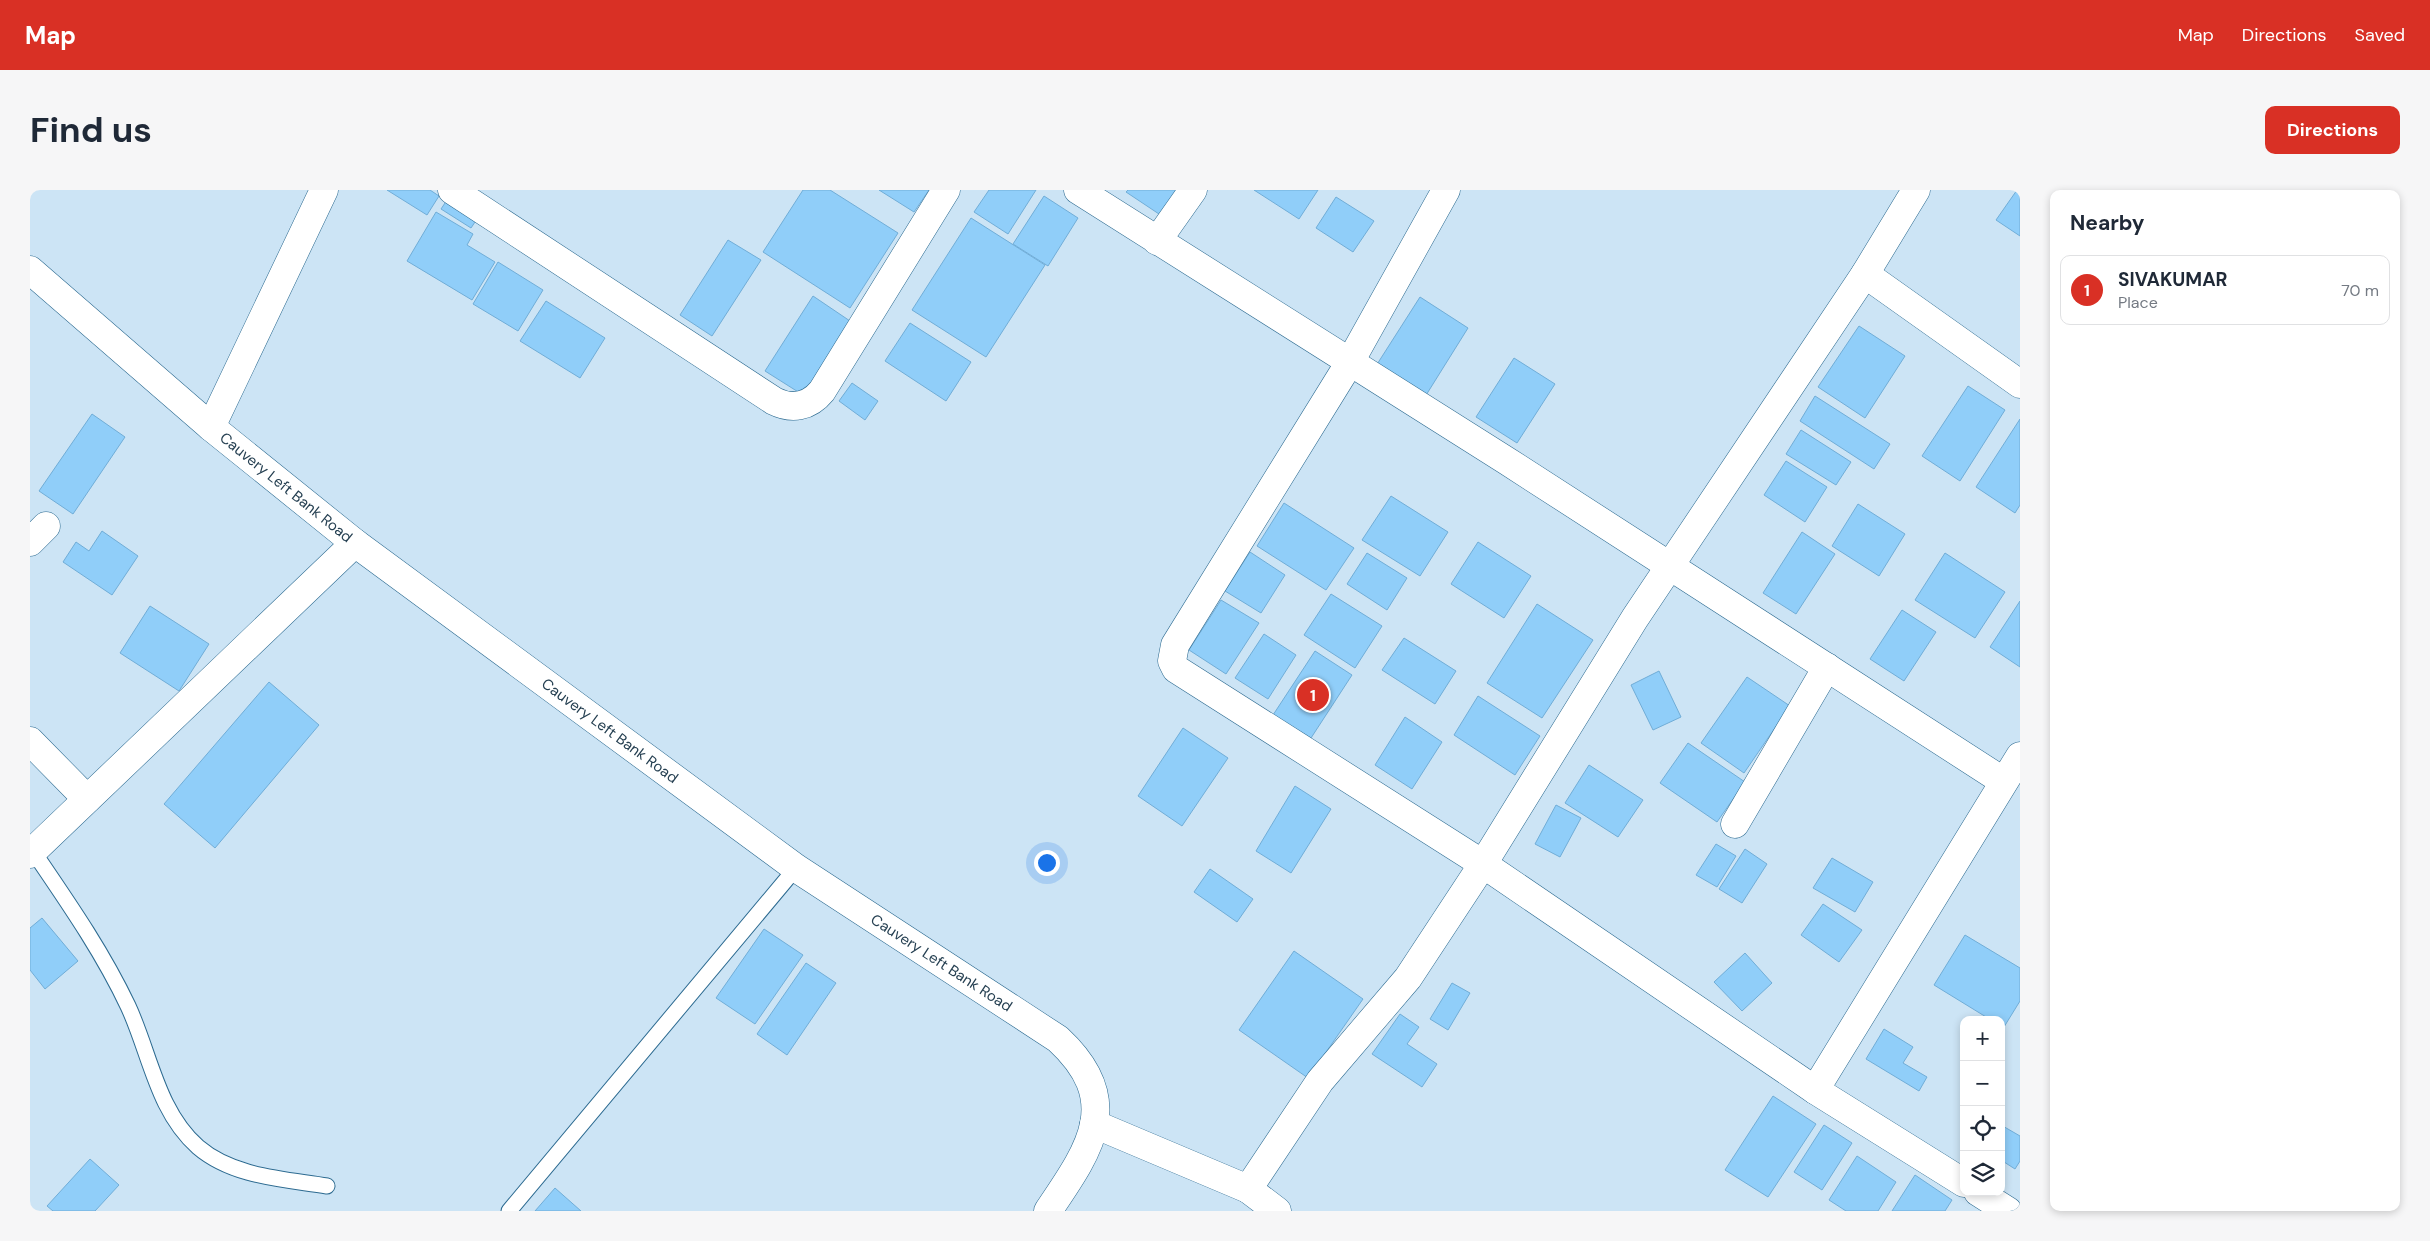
<!DOCTYPE html>
<meta charset="utf-8">
<style>
body{margin:0;font-family:"DM Sans",sans-serif;background:#f6f6f7;color:#1f2937}
.controls{position:absolute;right:15px;bottom:15px;display:grid;overflow:hidden;border-radius:10px;box-shadow:0 2px 8px #0003}
.controls button{width:45px;height:45px;display:grid;place-items:center;padding:0;border:0;border-bottom:1px solid #e0e1e3;background:#fff;color:#1f2937;font:25px sans-serif}
.you{position:absolute;left:1016px;top:672px;width:18px;height:18px;margin:-12px;border:4px solid #fff;border-radius:50%;background:#1a73e8;box-shadow:0 0 0 8px #1a73e833}
.badge{display:grid;place-items:center;width:32px;height:32px;border-radius:50%;background:#d93025;color:#fff;font-size:16px;font-weight:700}
.pin{position:absolute;translate:-50% -50%;border:2px solid #fff;box-shadow:0 1px 5px #0006}
.list{margin:0;padding:0;list-style:none}
h2{display:flex;justify-content:space-between;align-items:center;height:65px;margin:0;padding:0 20px;font-size:21px}
h2 small{font-size:16px;font-weight:400;color:#747a83}
.list li{display:grid;grid-template-columns:32px 1fr auto;gap:15px;align-items:center;box-sizing:border-box;height:70px;margin:0 10px 10px;padding:0 10px;border:1px solid #e0e1e3;border-radius:10px}
.list b{display:block;font-size:19px;white-space:nowrap}
.list p{margin:0;font-size:16px;white-space:nowrap;color:#747a83}
.list em{font-size:16px;font-style:normal;color:#747a83}
.icon{flex:none;width:28px;height:28px;fill:none;stroke:currentColor;stroke-width:2;stroke-linecap:round;stroke-linejoin:round}
.map{position:relative;flex:none;width:1990px;height:1021px;overflow:hidden;border-radius:10px}
header{display:flex;align-items:center;gap:30px;box-sizing:border-box;height:70px;padding:0 25px;background:#d93025;color:#fff}
header strong{font-size:24px}
nav{display:flex;gap:28px;margin-inline-start:auto;font-size:18px}
.intro{display:flex;align-items:center;justify-content:space-between;box-sizing:border-box;height:120px;padding:0 30px}
h1{margin:0;font-size:35px}
.button{padding:12px 22px;border-radius:10px;background:#d93025;color:#fff;font-size:18px;font-weight:700}
main{display:flex;gap:30px;padding:0 30px}
aside{flex:1;background:#fff;border-radius:10px;box-shadow:0 2px 8px #0003}
.map>svg:first-child{display:block}
.building{fill:#90cef9;stroke:#70add7}
.lines{fill:none;stroke-linecap:round;stroke-linejoin:round}
.lane-casing{stroke:#2c6a90;stroke-width:17}
.street-casing{stroke:#2c6a90;stroke-width:29}
.secondary-casing{stroke:#2c6a90;stroke-width:29}
.lane{stroke:#fff;stroke-width:15}
.street{stroke:#fff;stroke-width:28}
.secondary{stroke:#fff;stroke-width:28}
.labels{text-anchor:middle;dominant-baseline:central;stroke-width:4;stroke-linejoin:round;paint-order:stroke}
.street-label{font-size:15px;fill:#264052;stroke:#e3eff8}
</style>
<header>
<strong>Map</strong>
<nav><a>Map</a><a>Directions</a><a>Saved</a></nav>
</header>
<div class="intro"><h1>Find us</h1><a class="button">Directions</a></div>
<main>
<div class="map">
<svg width="1990" height="1021" viewBox="0 0 1990 1021">
<rect width="100%" height="100%" fill="#cce4f5"/>
<g class="building">
<path d="M357,0h43l9,6 -12,19z"/>
<path d="M773,0h27l68,43 -48,75 -87,-56z"/>
<path d="M849,0h50l-15,22z"/>
<path d="M959,0h47l-28,44 -34,-22z"/>
<path d="M1098,0h51l-17,26 -36,-24z"/>
<path d="M1224,0h64l-19,29z"/>
<path d="M1987,0h3v46l-24,-16z"/>
<path d="M1014,6l34,22 -30,48 -35,-22z"/>
<path d="M419,7l30,19 -8,12 -30,-19z"/>
<path d="M1306,7l38,24 -21,31 -37,-24z"/>
<path d="M406,22l37,22 -6,11 28,17 -23,38 -65,-39z"/>
<path d="M941,28l74,47 -59,92 -74,-47z"/>
<path d="M698,50l33,20 -49,76 -32,-21z"/>
<path d="M468,72l45,28 -25,41 -45,-27z"/>
<path d="M783,106l37,25 -47,74 -38,-24z"/>
<path d="M1390,107l48,31 -45,72 -49,-31z"/>
<path d="M516,111l59,37 -25,40 -60,-37z"/>
<path d="M880,133l61,39 -25,39 -61,-40z"/>
<path d="M1829,136l46,30 -40,62 -47,-31z"/>
<path d="M1484,168l41,26 -38,59 -41,-26z"/>
<path d="M822,193l26,18 -13,19 -26,-19z"/>
<path d="M1938,196l37,24 -45,71 -38,-25z"/>
<path d="M1785,206l75,48 -16,25 -74,-48z"/>
<path d="M62,224l33,23 -52,77 -34,-23z"/>
<path d="M1990,229v86l-5,8 -39,-26z"/>
<path d="M1771,240l50,32 -15,23 -50,-31z"/>
<path d="M1756,271l41,26 -22,35 -41,-27z"/>
<path d="M1361,306l57,36 -28,44 -58,-36z"/>
<path d="M1254,313l70,45 -28,42 -69,-44z"/>
<path d="M1828,314l47,30 -26,42 -47,-30z"/>
<path d="M72,341l36,25 -26,39 -49,-33 13,-20 13,9z"/>
<path d="M1772,342l33,22 -39,60 -33,-21z"/>
<path d="M1448,352l53,34 -27,42 -53,-34z"/>
<path d="M1220,362l35,23 -24,38 -36,-22z"/>
<path d="M1337,363l40,25 -20,32 -40,-26z"/>
<path d="M1915,363l60,39 -30,46 -60,-38z"/>
<path d="M1301,404l51,32 -27,42 -51,-33z"/>
<path d="M1191,410l38,23 -33,51 -37,-24z"/>
<path d="M1990,411v66l-30,-20z"/>
<path d="M1507,414l56,36 -51,78 -55,-35z"/>
<path d="M120,416l59,38 -30,47 -59,-38z"/>
<path d="M1872,420l34,22 -32,49 -34,-22z"/>
<path d="M1234,444l32,21 -28,44 -33,-21z"/>
<path d="M1374,448l52,33 -21,33 -53,-34z"/>
<path d="M1285,461l37,24 -41,63 -38,-23z"/>
<path d="M1629,481l22,46 -28,13 -22,-45z"/>
<path d="M1717,487l43,29 -46,67 -43,-30z"/>
<path d="M239,492l50,43 -104,123 -51,-44z"/>
<path d="M1448,506l62,40 -25,39 -61,-40z"/>
<path d="M1375,527l37,25 -30,47 -37,-24z"/>
<path d="M1153,538l45,30 -46,68 -44,-30z"/>
<path d="M1658,553l57,39 -28,40 -57,-39z"/>
<path d="M1559,575l54,35 -25,37 -53,-34z"/>
<path d="M1265,596l36,23 -40,64 -35,-22z"/>
<path d="M1526,615l25,13 -21,39 -25,-13z"/>
<path d="M1686,654l20,12 -19,31 -21,-12z"/>
<path d="M1715,659l22,15 -25,39 -23,-14z"/>
<path d="M1802,668l41,24 -18,30 -42,-24z"/>
<path d="M1180,679l43,30 -16,23 -43,-30z"/>
<path d="M1793,714l39,26 -23,32 -38,-27z"/>
<path d="M12,728l36,43 -33,28 -15,-19v-42z"/>
<path d="M734,739l39,26 -48,69 -39,-26z"/>
<path d="M1935,745l55,33v33l-16,26 -3,-1v-6h-10l-57,-35z"/>
<path d="M1264,761l69,48 -55,79 -69,-48z"/>
<path d="M1715,763l27,30 -30,28 -28,-29z"/>
<path d="M776,773l30,20 -49,72 -30,-21z"/>
<path d="M1422,793l18,10 -22,37 -18,-11z"/>
<path d="M1370,824l19,13 -12,17 30,20 -15,23 -50,-33z"/>
<path d="M1854,839l29,18 -10,16 24,14 -8,14 -53,-32z"/>
<path d="M1743,906l43,28 -48,73 -43,-27z"/>
<path d="M1794,935l28,18 -30,47 -28,-18z"/>
<path d="M1971,935l19,11v25l-5,8 -14,-9z"/>
<path d="M1827,966l39,26 -18,29h-32l-17,-11z"/>
<path d="M60,969l29,26 -24,26h-42l-6,-5z"/>
<path d="M1885,985l37,25 -7,11h-53z"/>
<path d="M525,998l26,23h-46z"/>
</g>
<g class="lines">
<defs>
<g id="lane">
<path d="M3,661c34,50 69,100 95,155 22,47 29,105 70,141 35,30 86,32 129,39"/>
<path d="M479,1021l287,-343"/>
</g>
<g id="street">
<path d="M422,0l322,211c18,9 35,6 48,-10l124,-201"/>
<path d="M1048,0l429,271 496,320"/>
<path d="M1416,0l-96,172 -175,283 -3,16 4,8 307,195 332,226 149,93"/>
<path d="M1127,51l36,-51"/>
<path d="M1835,84l155,110"/>
<path d="M181,237l113,-237"/>
<path d="M0,352l16,-16"/>
<path d="M0,551l57,58"/>
<path d="M1705,634l92,-157"/>
<path d="M0,664l325,-311"/>
<path d="M1785,900l205,-334"/>
<path d="M1064,934l154,65 72,-108 88,-103 75,-114 152,-246 230,-344 51,-84"/>
<path d="M1218,999l29,22"/>
<path d="M1948,1002l30,19"/>
</g>
<g id="secondary">
<path id="s1" d="M0,80l181,157 144,116 441,325 262,171c67,62 32,110 -10,172"/>
</g>
</defs>
<use href="#lane" class="lane-casing"/>
<use href="#street" class="street-casing"/>
<use href="#secondary" class="secondary-casing"/>
<use href="#lane" class="lane"/>
<use href="#street" class="street"/>
<use href="#secondary" class="secondary"/>
</g>
<g class="labels">
<g class="street-label">
<text stroke="none"><textPath href="#s1" startOffset="336">Cauvery Left Bank Road</textPath></text>
<text stroke="none"><textPath href="#s1" startOffset="741">Cauvery Left Bank Road</textPath></text>
<text stroke="none"><textPath href="#s1" startOffset="1146">Cauvery Left Bank Road</textPath></text>
</g>
</g>
</svg>
<div class="controls">
<button>+</button>
<button>−</button>
<button><svg class="icon" aria-label="locate" viewBox="0 0 24 24"><circle cx="12" cy="12" r="6"/><path d="M12 2v4M12 18v4M2 12h4M18 12h4"/></svg></button>
<button><svg class="icon" aria-label="layers" viewBox="0 0 24 24"><path d="M12 4l9 5-9 5-9-5zM3 14l9 5 9-5"/></svg></button>
</div>
<div class="you"></div>
<div class="pin badge" style="left:1283px;top:505px">1</div>
</div>
<aside>
<h2>Nearby<small></small></h2>
<ul class="list">
<li><span class="badge">1</span><div><b>SIVAKUMAR</b><p>Place</p></div><em>70 m</em></li>
</ul>
</aside>
</main>
